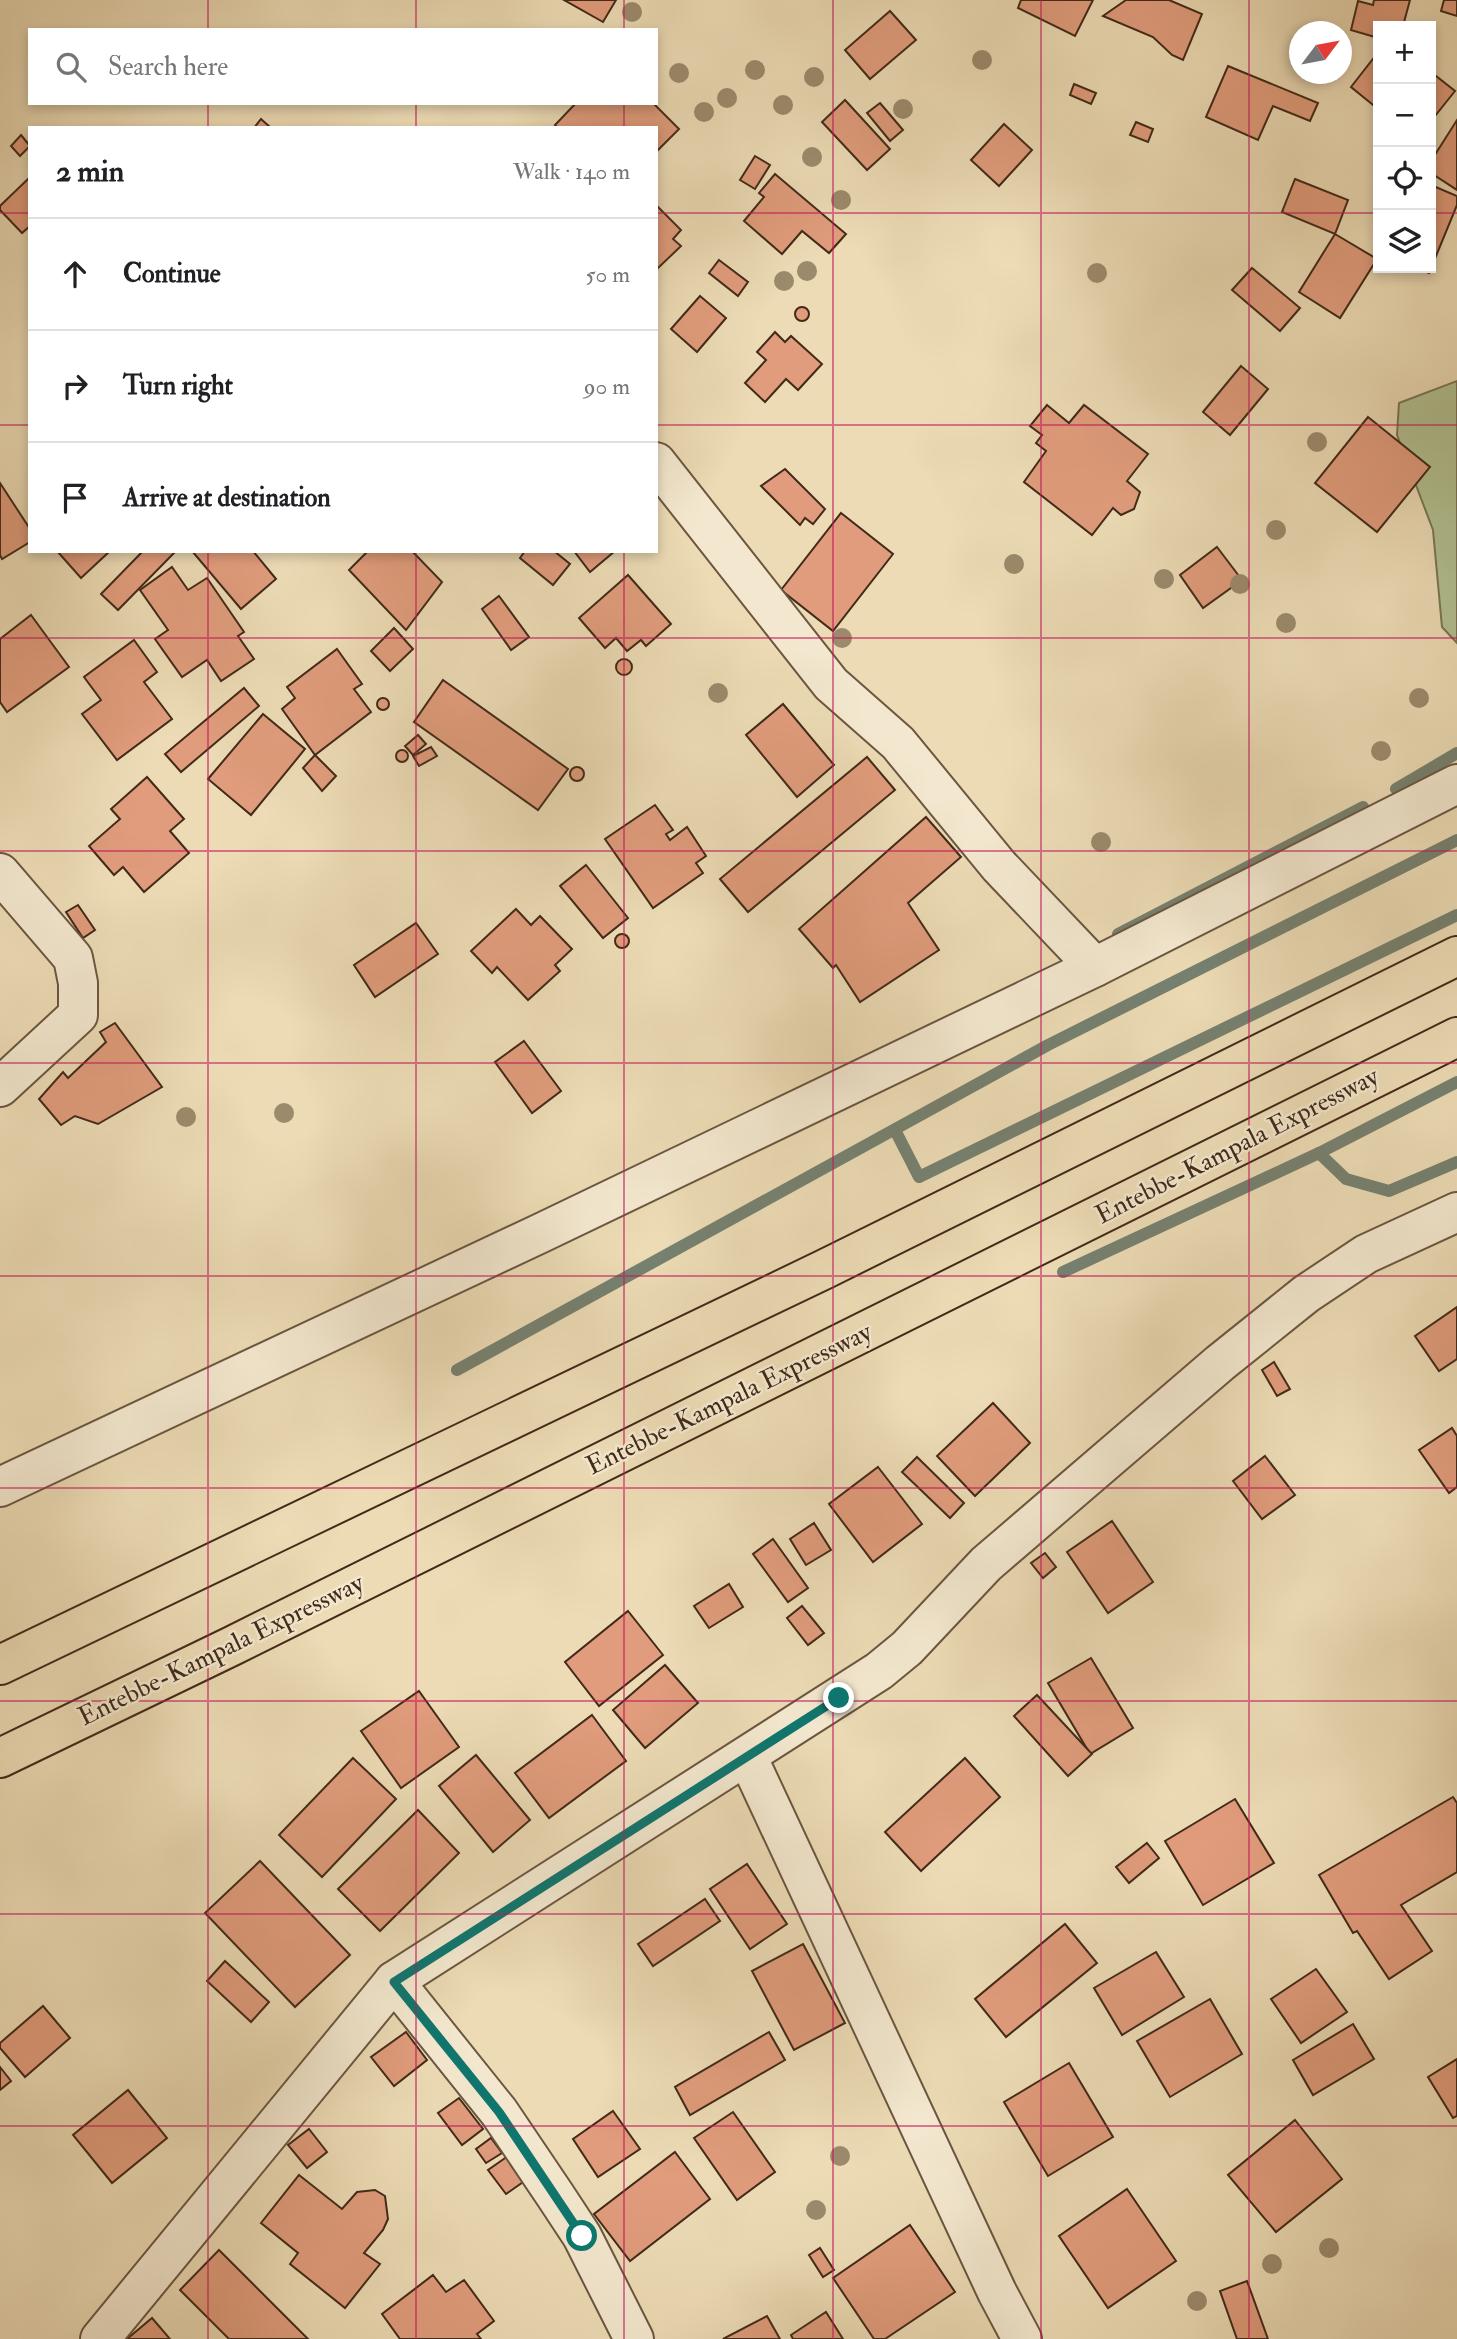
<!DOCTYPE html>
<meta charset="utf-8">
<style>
body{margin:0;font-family:"IM FELL Double Pica",serif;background:#f2f2f2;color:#202124}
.controls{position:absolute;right:21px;top:21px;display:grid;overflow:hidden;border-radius:0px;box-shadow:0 4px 10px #0003}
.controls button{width:63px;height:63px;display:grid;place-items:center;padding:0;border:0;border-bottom:2px solid #e0e0e0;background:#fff;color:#202124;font:35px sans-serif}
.compass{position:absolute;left:1289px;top:21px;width:63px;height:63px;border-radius:50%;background:#fff;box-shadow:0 4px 10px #0003;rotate:58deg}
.stop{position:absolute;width:21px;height:21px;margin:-16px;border:5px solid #0f766e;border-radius:50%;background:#fff}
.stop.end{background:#0f766e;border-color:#fff;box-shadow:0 2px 7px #0008}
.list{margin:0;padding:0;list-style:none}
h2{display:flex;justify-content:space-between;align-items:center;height:91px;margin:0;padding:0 28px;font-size:30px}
h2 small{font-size:23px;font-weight:400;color:#757577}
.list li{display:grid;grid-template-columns:46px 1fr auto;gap:21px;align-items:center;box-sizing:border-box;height:112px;padding:0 28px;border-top:2px solid #e0e0e0}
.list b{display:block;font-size:26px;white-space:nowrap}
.list em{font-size:23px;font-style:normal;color:#757577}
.icon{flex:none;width:38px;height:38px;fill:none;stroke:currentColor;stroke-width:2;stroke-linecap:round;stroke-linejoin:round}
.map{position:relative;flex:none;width:1457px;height:2339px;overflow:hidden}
.search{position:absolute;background:#fff;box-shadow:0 4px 10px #0003;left:28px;top:28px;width:630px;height:77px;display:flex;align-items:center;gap:18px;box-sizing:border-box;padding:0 24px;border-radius:0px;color:#757577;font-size:26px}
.panel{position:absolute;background:#fff;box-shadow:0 4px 10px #0003;left:28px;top:126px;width:630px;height:427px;border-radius:0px}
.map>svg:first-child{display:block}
.green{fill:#b2c192;stroke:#7a7656;stroke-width:2}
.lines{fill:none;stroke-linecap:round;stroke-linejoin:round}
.stream{stroke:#768170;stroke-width:12}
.building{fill:#e09c7c;stroke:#422a19;stroke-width:2}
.minor-casing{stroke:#6c5640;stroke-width:42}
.motorway-casing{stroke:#422a19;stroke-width:42}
.minor{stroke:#f3e8cf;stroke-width:38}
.motorway{stroke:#ecdbb5;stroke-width:38}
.tree{fill:#9b8a6c}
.route{stroke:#0f766e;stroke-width:9}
.grid{fill:none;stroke:#c2185b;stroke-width:2;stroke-opacity:0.55}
.labels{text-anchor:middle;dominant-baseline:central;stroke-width:5;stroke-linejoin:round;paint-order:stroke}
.street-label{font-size:26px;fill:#422a19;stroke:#f3e8cf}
</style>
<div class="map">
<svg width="1457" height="2339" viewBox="0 0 1457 2339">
<rect width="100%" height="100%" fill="#ecdbb5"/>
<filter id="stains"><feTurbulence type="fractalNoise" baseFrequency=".00286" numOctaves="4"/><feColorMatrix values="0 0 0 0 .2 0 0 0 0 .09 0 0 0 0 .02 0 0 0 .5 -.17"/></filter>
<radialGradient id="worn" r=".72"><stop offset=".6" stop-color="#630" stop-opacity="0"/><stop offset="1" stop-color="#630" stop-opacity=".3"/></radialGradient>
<path class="green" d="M1457,381v262l-15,-16 -9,-97 -36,-95 2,-32z"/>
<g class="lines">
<g class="stream">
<path d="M1396,789l61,-36"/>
<path d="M1118,934l245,-127"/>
<path d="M895,1130l24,47 538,-262"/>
<path d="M1319,1153l27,26 43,12 68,-29"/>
<path d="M1063,1272l256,-119 138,-71"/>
<path d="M457,1370l591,-325 409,-205"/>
</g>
</g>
<g class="building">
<path d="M564,0h52l-13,22z"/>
<path d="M1021,0h72l-18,36 -57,-28z"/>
<path d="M1126,0h43l33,14 -19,46 -11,-5 -19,-18 -50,-21z"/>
<path d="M1374,0h36l-7,26h-25v12l-27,-8 7,-29 15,4z"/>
<path d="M1444,0h13v16l-16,-5z"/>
<path d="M890,11l26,29 -46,39 -25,-29z"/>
<path d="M1376,55l2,2v52l-27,-22z"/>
<path d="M1228,66l90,37 -8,18 -37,-15 -15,34 -52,-23z"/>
<path d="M1431,72l24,19 -24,30z"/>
<path d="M1074,84l22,9 -5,11 -21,-9z"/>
<path d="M845,100l45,49 -23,21 -45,-48z"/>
<path d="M576,103h77l26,26 -23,23v-24h-98l-3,-3z"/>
<path d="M880,103l23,27 -13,11 -23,-28z"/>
<path d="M261,119l10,9h-17z"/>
<path d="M1457,120v70l-26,-17v-12z"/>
<path d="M1136,122l17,7 -5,13 -18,-7z"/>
<path d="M1004,124l28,26 -33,36 -28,-26z"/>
<path d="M21,135l9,11 -10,10 -9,-10z"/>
<path d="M755,156l15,9 -15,24 -15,-9z"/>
<path d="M775,174l71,60 -17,19 -27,-22 -20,23 -38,-33 20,-24 -5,-4z"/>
<path d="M30,177v49l-8,7 -22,-23v-4z"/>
<path d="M1295,179l53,21 -13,34 -53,-22z"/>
<path d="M1431,185l26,11v9l-28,68 -13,-5h15z"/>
<path d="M656,205l25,25 -8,9 8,7 -25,24z"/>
<path d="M1335,234l42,25 -37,59 -41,-26z"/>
<path d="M719,260l29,22 -10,14 -29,-23z"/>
<path d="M1252,268l48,40 -20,23 -48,-41z"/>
<path d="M700,296l26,22 -29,34 -26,-23z"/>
<circle cx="802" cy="314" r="7"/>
<path d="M775,332l10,10 6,-6 31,28 -24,26 -12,-11 -21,23 -20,-19 21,-23 -9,-8z"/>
<path d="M1241,366l27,23 -38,46 -27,-23z"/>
<path d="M1047,405l22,18 15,-18 64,49 -21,27 13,11 -6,17 -13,6 -8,-7 -21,27 -68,-53 22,-31 -10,-8 6,-8 -12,-9z"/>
<path d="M1368,417l62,50 -53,65 -62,-49z"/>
<path d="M785,469l40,40 -12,15 -8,-6 -5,7 -39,-39z"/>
<path d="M0,483l30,46v13l-28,17 -2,-4z"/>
<path d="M841,513l52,41 -60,77 -52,-41z"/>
<path d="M1217,547l25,33 -39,28 -23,-33z"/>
<path d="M57,551h53l-29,27z"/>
<path d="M143,551l32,1 -57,58 -17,-16z"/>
<path d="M192,551h61l23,28 -35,30z"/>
<path d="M368,551h44l30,31 -36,48 -57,-60z"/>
<path d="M525,551h29l16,13 -17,21 -33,-27z"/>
<path d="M574,551h41l-25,21z"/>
<path d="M172,567l16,23 19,-12 37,54 -6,4 16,23 -33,22 -14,-21 -25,17 -27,-38 13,-9 -28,-40z"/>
<path d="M628,575l43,49 -25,22 -5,-6 -14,11 -11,-13 -11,10 -26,-30z"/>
<path d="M499,596l30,41 -18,13 -29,-41z"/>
<path d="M31,615l38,52 -62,45 -7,-10v-63z"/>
<path d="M394,628l19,21 -23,22 -19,-20z"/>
<path d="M134,640l23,32 -13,10 28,37 -55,41 -35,-46 19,-14 -17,-23z"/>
<path d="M337,649l25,35 -8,5 17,23 -56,43 -33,-46 13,-11 -8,-11z"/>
<circle cx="624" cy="667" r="8"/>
<path d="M443,680l125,89 -30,41 -124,-88z"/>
<path d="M244,688l15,18 -78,66 -16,-18z"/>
<circle cx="383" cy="704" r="6"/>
<path d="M783,704l51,61 -37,32 -51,-62z"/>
<path d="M263,714l42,35 -54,66 -43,-36z"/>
<path d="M418,735l8,9 -13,11 -8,-9z"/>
<path d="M431,747l6,9 -18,10 -6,-10z"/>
<circle cx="402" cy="756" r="6"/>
<path d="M315,755l21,21 -14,15 -19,-23z"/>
<path d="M867,757l28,33 -147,122 -28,-33z"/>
<circle cx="577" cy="774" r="7"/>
<path d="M147,777l37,42 -14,12 19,22 -45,39 -21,-25 -9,8 -25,-29 31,-27 -9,-10z"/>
<path d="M655,805l18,25 -7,4 4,6 17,-13 19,29 -10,7 7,10 -50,35 -48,-69z"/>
<path d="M926,817l35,40 -53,46 31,47 -79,52 -24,-37 -3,3 -34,-39z"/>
<path d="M586,865l42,53 -25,20 -43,-52z"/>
<path d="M78,905l17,25 -12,8 -17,-26z"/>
<path d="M516,909l15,16 9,-9 32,33 -17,16 5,6 -32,29 -31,-33 -5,6 -21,-22z"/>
<path d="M416,923l22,31 -63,43 -21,-32z"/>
<circle cx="622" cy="941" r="7"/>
<path d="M115,1023l47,64 -64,37 -23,-8 -14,9 -22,-26 24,-27 5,6 38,-36 -6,-10z"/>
<path d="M524,1041l37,50 -29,22 -37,-51z"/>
<path d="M1457,1307v52l-18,12 -24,-35z"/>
<path d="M1274,1362l16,27 -13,7 -15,-26z"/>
<path d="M993,1403l37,40 -55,53 -38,-40z"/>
<path d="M1452,1428l5,8v51l-8,6 -30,-43z"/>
<path d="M1265,1456l30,39 -33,24 -29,-38z"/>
<path d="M917,1457l47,46 -14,15 -48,-46z"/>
<path d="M878,1467l44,57 -49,38 -44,-58z"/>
<path d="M1112,1521l41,61 -45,31 -41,-61z"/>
<path d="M814,1523l17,27 -25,15 -16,-26z"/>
<path d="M773,1539l35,49 -20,14 -35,-48z"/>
<path d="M1045,1553l11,14 -13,11 -12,-15z"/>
<path d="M729,1584l14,23 -34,21 -15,-22z"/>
<path d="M802,1606l22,27 -16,12 -21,-27z"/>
<path d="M628,1611l35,44 -64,51 -34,-44z"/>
<path d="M1091,1658l42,70 -43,26 -42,-71z"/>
<path d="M665,1665l33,38 -53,45 -32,-38z"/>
<path d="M419,1691l40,56 -58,41 -40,-57z"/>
<path d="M1037,1695l55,59 -24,22 -54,-60z"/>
<path d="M592,1715l34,46 -77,57 -34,-45z"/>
<path d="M476,1755l54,65 -37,32 -54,-66z"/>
<path d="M353,1758l43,41 -74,78 -43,-42z"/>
<path d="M965,1758l35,39 -79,74 -36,-39z"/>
<path d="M1453,1797l4,6v69l-56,33 31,46 -43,28 -32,-48 -4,2 -34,-58z"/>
<path d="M1235,1799l39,64 -71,42 -38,-64z"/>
<path d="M418,1810l41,43 -79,78 -42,-42z"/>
<path d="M1147,1843l12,15 -30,25 -13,-16z"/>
<path d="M260,1861l90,94 -55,52 -90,-94z"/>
<path d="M747,1864l40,60 -37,25 -40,-60z"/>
<path d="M705,1899l15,22 -67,45 -15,-22z"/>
<path d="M1065,1924l32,39 -91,74 -31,-38z"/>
<path d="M803,1944l42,79 -51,27 -42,-79z"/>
<path d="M1156,1952l28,45 -62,38 -28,-47z"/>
<path d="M225,1961l44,41 -18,20 -44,-41z"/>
<path d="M1316,1969l31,43 -46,31 -30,-44z"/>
<path d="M1210,1999l32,55 -72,43 -33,-56z"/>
<path d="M43,2006l27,32 -45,39 -25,-29v-5z"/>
<path d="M1353,2024l21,35 -61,36 -20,-35z"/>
<path d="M406,2032l21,28 -33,26 -23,-29z"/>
<path d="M769,2032l16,28 -95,55 -15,-28z"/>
<path d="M1457,2059v57l-4,2 -25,-41z"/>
<path d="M1069,2063l44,74 -65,39 -44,-74z"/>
<path d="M0,2067l11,14 -11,9z"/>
<path d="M128,2090l39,48 -55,45 -39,-48z"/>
<path d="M459,2098l24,31 -21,16 -24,-32z"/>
<path d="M613,2111l27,38 -42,28 -25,-38z"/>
<path d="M733,2112l42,60 -38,28 -43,-62z"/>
<path d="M1295,2120l47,59 -66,53 -48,-57z"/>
<path d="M309,2129l18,23 -20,16 -19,-23z"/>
<path d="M491,2138l11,15 -16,10 -10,-14z"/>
<path d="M675,2152l35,47 -80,62 -36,-47z"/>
<path d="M508,2156l18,24 -20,14 -18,-24z"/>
<path d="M299,2175l43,34 15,-17 18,-2 10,6 3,23 -5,11 -19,23 16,11 -35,44 -55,-44 8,-11 -37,-30z"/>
<path d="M1127,2189l49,72 -68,47 -49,-72z"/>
<path d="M910,2225l45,67 -70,47h-11l-41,-61z"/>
<path d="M820,2248l14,22 -11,7 -14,-22z"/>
<path d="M219,2250l89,89h-79l-49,-49z"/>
<path d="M433,2275l13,17 18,-12 30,41 -17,13 4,5h-81l-18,-25z"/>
<path d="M1247,2281l21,58h-31l-17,-48z"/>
<path d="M826,2312l17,27h-50l-2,-4z"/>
<path d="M767,2316l13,23h-57z"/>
<path d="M152,2318l18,21h-43z"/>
</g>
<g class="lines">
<defs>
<g id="minor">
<path d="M656,462l175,222 67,59 101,123 96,101"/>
<path d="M0,873l73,85 5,25v32l-78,72"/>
<path d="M0,1487l541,-254 554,-266 362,-183"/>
<path d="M747,1756l250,536 25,47"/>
<path d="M394,1981l105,131 56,83 27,41 52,103"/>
<path d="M100,2339l294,-358 485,-310 28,-23 79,-84 234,-201 86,-69 60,-40 91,-42"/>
</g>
<g id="motorway">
<path d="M0,1665l825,-396 632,-313"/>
<path d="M0,1758l232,-112 1225,-609"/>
</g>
</defs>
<use href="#minor" class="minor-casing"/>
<use href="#motorway" class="motorway-casing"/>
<use href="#minor" class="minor"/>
<use href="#motorway" class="motorway"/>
</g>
<g class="tree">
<circle cx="632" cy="12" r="10"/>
<circle cx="982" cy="60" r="10"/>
<circle cx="755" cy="70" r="10"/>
<circle cx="679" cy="73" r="10"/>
<circle cx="814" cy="77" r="10"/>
<circle cx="727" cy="98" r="10"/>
<circle cx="783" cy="105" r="10"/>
<circle cx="903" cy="109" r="10"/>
<circle cx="704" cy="112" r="10"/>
<circle cx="812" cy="157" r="10"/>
<circle cx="841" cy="200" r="10"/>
<circle cx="807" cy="271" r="10"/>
<circle cx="1097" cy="273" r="10"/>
<circle cx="784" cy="281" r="10"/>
<circle cx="1317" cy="442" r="10"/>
<circle cx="1276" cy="530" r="10"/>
<circle cx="1014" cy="564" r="10"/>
<circle cx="1164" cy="579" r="10"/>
<circle cx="1240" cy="584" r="10"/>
<circle cx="1286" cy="623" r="10"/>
<circle cx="842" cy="638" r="10"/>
<circle cx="718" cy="693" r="10"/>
<circle cx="1419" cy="698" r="10"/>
<circle cx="1381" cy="751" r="10"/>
<circle cx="1101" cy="842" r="10"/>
<circle cx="284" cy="1113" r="10"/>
<circle cx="186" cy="1117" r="10"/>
<circle cx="840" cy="2156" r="10"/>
<circle cx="816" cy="2210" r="10"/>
<circle cx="1329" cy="2248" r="10"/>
<circle cx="1272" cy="2264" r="10"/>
<circle cx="1197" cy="2301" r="10"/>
</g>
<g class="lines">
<path class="route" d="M582,2236l-83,-124 -105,-130 445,-284"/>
</g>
<path class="grid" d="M208,0v30M416,0v30M624,0v30M833,0v2339M1041,0v2339M1249,0v2339M208,103v25M416,103v25M624,103v25M0,213h30M656,213h722M1431,213h26M0,425h30M656,425h801M208,551v1788M416,551v1788M624,551v1788M0,638h1457M0,851h1457M0,1063h1457M0,1276h1457M0,1488h1457M0,1701h1457M0,1914h1457M0,2126h1457"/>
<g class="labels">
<g class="street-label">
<text transform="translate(1237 1146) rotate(-27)">Entebbe-Kampala Expressway</text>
<text transform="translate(729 1399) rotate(-26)">Entebbe-Kampala Expressway</text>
<text transform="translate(221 1650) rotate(-26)">Entebbe-Kampala Expressway</text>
</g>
</g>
<rect width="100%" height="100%" filter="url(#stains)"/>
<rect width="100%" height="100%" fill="url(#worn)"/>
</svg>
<div class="controls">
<button>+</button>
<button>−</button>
<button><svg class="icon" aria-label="locate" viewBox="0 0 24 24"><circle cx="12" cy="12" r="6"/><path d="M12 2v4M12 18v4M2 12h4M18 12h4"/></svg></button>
<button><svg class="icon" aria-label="layers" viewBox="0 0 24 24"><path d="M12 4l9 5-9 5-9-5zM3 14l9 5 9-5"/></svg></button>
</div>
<svg class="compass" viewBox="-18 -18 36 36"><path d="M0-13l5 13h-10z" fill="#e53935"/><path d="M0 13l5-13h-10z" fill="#757577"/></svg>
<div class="stop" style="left:582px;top:2236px"></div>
<div class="stop end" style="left:839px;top:1698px"></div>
<div class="search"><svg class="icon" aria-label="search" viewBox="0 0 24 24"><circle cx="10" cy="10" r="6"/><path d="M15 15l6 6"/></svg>Search here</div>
<section class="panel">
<h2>2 min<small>Walk · 140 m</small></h2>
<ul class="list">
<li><svg class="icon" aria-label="ahead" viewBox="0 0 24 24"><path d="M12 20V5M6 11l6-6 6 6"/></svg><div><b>Continue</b></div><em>50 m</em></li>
<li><svg class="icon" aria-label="right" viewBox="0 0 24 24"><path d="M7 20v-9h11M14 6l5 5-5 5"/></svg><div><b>Turn right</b></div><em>90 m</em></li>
<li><svg class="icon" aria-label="arrive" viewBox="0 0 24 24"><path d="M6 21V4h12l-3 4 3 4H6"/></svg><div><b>Arrive at destination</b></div></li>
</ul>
</section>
</div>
